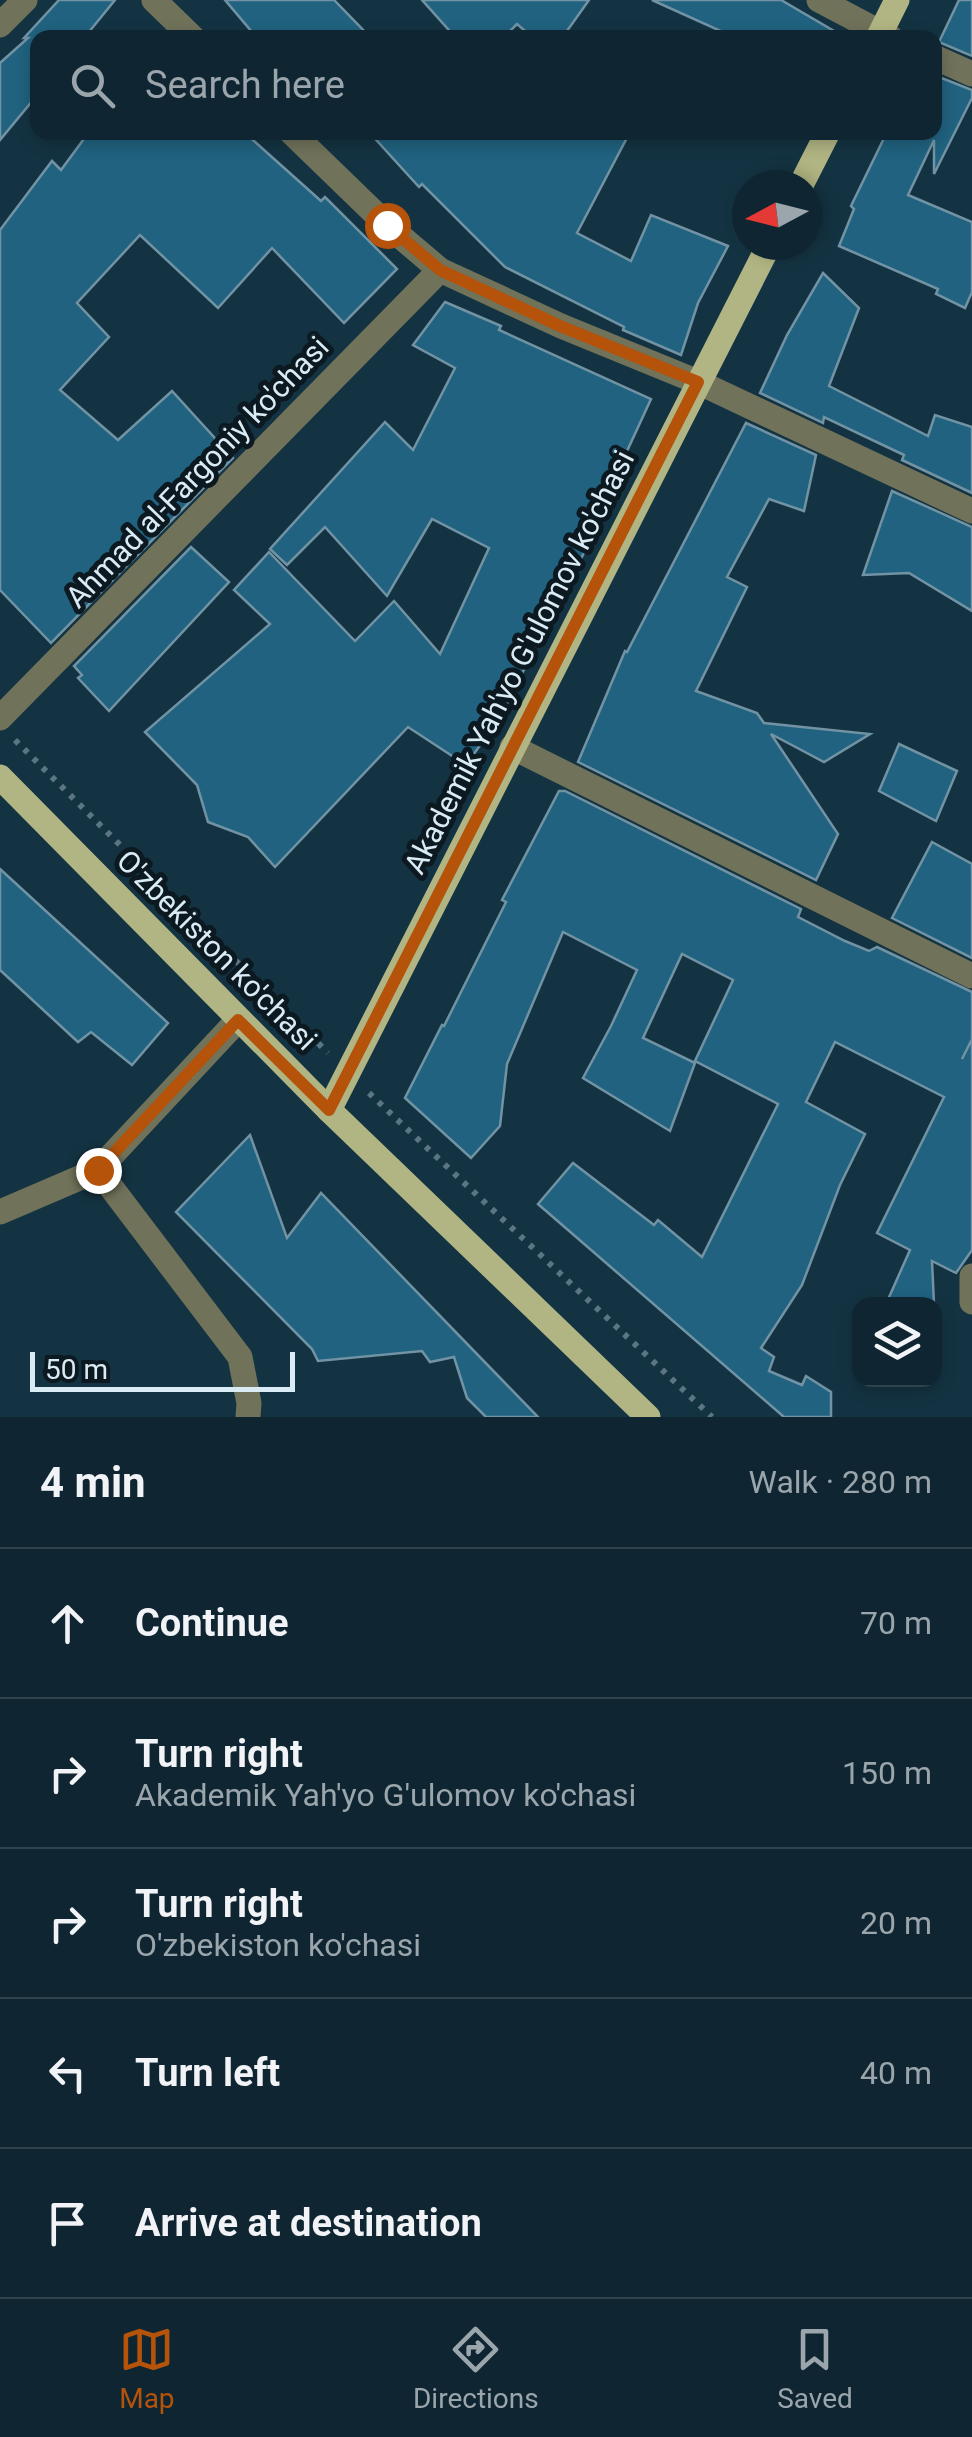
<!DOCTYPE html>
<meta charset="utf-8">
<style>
body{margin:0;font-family:Roboto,sans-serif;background:#1d323e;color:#f1f3f6}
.controls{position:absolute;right:30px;bottom:30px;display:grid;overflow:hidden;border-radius:20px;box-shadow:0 5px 15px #0003}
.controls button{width:90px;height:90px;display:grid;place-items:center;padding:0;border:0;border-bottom:2px solid #2f434d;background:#0f2632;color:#f1f3f6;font:50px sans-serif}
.compass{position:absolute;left:732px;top:170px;width:90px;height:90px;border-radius:50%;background:#0f2632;box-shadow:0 5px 15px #0003;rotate:263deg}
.scale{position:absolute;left:30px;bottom:25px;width:265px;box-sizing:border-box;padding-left:10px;border:5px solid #d9ebf5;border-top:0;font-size:28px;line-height:35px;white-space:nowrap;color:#d9ebf5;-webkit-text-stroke:8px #0c1920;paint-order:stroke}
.stop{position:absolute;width:30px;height:30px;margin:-22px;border:8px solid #b45309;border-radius:50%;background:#fff}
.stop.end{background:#b45309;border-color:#fff;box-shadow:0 2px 10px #0008}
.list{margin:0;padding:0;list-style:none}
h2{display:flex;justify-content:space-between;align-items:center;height:130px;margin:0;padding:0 40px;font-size:42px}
h2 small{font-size:32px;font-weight:400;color:#9ba5ac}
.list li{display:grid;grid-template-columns:65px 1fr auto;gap:30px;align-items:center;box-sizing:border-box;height:150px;padding:0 40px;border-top:2px solid #2f434d}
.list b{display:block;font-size:38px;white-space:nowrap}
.list p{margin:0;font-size:32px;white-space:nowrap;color:#9ba5ac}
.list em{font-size:32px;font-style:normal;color:#9ba5ac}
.icon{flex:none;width:55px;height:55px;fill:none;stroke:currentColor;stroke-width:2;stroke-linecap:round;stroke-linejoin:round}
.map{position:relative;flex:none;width:972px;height:1417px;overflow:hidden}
.search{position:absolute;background:#0f2632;box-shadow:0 5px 15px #0003;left:30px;right:30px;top:30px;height:110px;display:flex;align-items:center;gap:25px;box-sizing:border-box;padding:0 35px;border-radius:20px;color:#9ba5ac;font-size:38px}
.sheet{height:880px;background:#0f2632}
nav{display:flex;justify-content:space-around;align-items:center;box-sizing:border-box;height:140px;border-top:2px solid #2f434d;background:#0f2632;font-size:28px;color:#9ba5ac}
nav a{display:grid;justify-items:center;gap:5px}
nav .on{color:#b45309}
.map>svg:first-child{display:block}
.building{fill:#20627f;stroke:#7193a4;stroke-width:2.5}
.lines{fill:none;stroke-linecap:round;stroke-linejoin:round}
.path{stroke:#5b7583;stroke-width:6;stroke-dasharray:5 8;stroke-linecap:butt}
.minor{stroke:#71725a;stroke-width:25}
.major{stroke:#b1b583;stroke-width:25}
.route{stroke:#b45309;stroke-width:12}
.labels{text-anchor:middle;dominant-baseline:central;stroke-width:10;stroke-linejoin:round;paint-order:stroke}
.street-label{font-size:30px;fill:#d9ebf5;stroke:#0c1920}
</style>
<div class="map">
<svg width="972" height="1417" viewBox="0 0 972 1417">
<rect width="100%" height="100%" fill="#143342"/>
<g class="building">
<path d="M59,0h56l-31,38h-46v56l-38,46v-77l28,-25h-4z"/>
<path d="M225,0h109l37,38h-114z"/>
<path d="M422,0h167l-27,38h-29l-16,-14 -14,14h-47z"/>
<path d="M652,0h129l65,38h-110z"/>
<path d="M959,0h13v56l-33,-14z"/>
<path d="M934,75l38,15v8l-38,76v-34l-26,55 64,27v70l-7,16 -29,-14 2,-5 -99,-43 15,-37 -3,-3 36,-74h47z"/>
<path d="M89,132h155l77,69 4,-4 72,72 -53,54 -72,-75 -54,60 -78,-73 -63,68 32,34 -49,53 58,50 54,-49 61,67 -182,185 -51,-53v-360l52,-69 9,9z"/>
<path d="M369,132h261l-53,101 54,28 20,-46 77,31 -30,57 -17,52 -58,-25 1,-3 -119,-60 -83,-83 -3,3z"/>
<path d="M823,273l36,35 -30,78 99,50 7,-21 37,12v66l-70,-33 2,-5 -80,-38 -1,6 -63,-30 27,-58z"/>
<path d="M445,302l56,24 -2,4 152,69 -29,63 5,4 -63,127 -2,-2 -59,122 -37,52 -58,-38 -133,140 -27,-30 -40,-15 -11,-37 -52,-53 125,-108 -36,-34 35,-38 86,89 39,-40 46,53 49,-106 -57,-29 -45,77 -62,-69 -38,38 -17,-16 115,-127 28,28 42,-82 -42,-23z"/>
<path d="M746,423l70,32 -12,56 -35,-12 -42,78 20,10 -51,104 61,22 7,10 106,11 -46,28 -53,-28 67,100 -22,46 -238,-118 47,-111 2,1z"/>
<path d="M892,491l80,36v84l-63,-38 -46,2z"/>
<path d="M191,547l38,35 -120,129 -31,-33 4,-3 -8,-9z"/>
<path d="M899,744l58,27 -21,50 -57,-30z"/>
<path d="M559,791h6l236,118 -3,8 47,24 24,10 8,-4 95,45v47l-10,20 10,-20v211l-16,23 -24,-12 2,43h-48l24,-54 -33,-17 67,-136 -109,-55 -29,60 59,32 -25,51 -38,100 -41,63 13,9 -5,14 33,14 4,-9 25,16v25h-47l-246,-213 35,-41 81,62 4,-5 44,37 76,-153 -83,-43 38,-81 -51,-26 -39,84 52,25 -25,68 -87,-53 28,-52 26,-56 -74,-38 -56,132 -7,62 -29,32 -66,-60 37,-73 2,1 62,-124 -4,-2z"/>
<path d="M932,842l40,22v94l-80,-40z"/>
<path d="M0,869l168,154 -36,42 -41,-33 -13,10 -78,-72z"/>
<path d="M250,1135l37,103 34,-45 217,224h-52l-19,-19 -13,-41 -24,5 -8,-11 -104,10 -6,-12 -136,-137z"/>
</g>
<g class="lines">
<g class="path">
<path d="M15,740l313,313"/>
<path d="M369,1093l343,324"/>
</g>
<g class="minor">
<path d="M154,0l39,38"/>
<path d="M819,0l72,38"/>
<path d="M0,25l25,-25"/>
<path d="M934,57l38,17"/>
<path d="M291,132l96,93 53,45 121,56 137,56 274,129"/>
<path d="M0,718l440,-448"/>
<path d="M512,747l460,229"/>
<path d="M98,1170l142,187 9,46 -1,14"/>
<path d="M0,1212l98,-42 140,-150"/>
<path d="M972,1276v26"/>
</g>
<g class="major">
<path d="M878,38l19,-38"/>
<path d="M801,185l27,-53"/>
<path d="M0,777l329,333 319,307"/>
<path d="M329,1110l440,-865"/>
</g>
</g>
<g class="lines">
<path class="route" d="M98,1170l140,-150 91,90 369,-728 -138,-56 -120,-56 -53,-45"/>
</g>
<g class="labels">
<g class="street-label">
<text transform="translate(197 472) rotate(-46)">Ahmad al-Fargoniy ko'chasi</text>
<text transform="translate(519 662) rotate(-63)">Akademik Yah'yo G'ulomov ko'chasi</text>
<text transform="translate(217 950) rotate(45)">O'zbekiston ko'chasi</text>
</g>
</g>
</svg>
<div class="controls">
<button><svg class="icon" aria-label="layers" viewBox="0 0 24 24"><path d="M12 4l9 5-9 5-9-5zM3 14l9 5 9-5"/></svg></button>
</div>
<svg class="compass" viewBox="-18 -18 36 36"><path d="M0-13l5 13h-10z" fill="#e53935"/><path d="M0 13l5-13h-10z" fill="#9ba5ac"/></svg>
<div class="scale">50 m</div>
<div class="stop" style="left:387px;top:225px"></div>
<div class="stop end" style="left:98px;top:1170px"></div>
<div class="search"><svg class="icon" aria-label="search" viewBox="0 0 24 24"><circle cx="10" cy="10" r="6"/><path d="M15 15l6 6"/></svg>Search here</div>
</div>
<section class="sheet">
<h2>4 min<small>Walk · 280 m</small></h2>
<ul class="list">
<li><svg class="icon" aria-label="ahead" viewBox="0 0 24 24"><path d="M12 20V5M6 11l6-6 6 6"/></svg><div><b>Continue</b></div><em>70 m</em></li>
<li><svg class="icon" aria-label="right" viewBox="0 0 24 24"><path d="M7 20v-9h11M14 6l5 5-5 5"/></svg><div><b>Turn right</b><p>Akademik Yah'yo G'ulomov ko'chasi</p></div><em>150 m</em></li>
<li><svg class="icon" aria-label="right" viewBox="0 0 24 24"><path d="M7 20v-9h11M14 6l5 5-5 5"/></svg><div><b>Turn right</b><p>O'zbekiston ko'chasi</p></div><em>20 m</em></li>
<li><svg class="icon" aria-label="left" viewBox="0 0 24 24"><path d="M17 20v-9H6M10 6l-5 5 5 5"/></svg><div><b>Turn left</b></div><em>40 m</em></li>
<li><svg class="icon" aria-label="arrive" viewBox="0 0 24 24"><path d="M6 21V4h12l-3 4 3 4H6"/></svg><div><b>Arrive at destination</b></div></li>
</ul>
</section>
<nav>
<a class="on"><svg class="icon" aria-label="map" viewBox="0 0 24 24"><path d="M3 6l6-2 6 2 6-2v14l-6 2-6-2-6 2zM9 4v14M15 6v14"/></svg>Map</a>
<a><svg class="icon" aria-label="directions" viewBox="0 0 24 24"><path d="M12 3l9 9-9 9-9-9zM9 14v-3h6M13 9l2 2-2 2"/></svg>Directions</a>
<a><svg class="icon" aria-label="saved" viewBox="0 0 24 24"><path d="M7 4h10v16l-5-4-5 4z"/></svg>Saved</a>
</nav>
